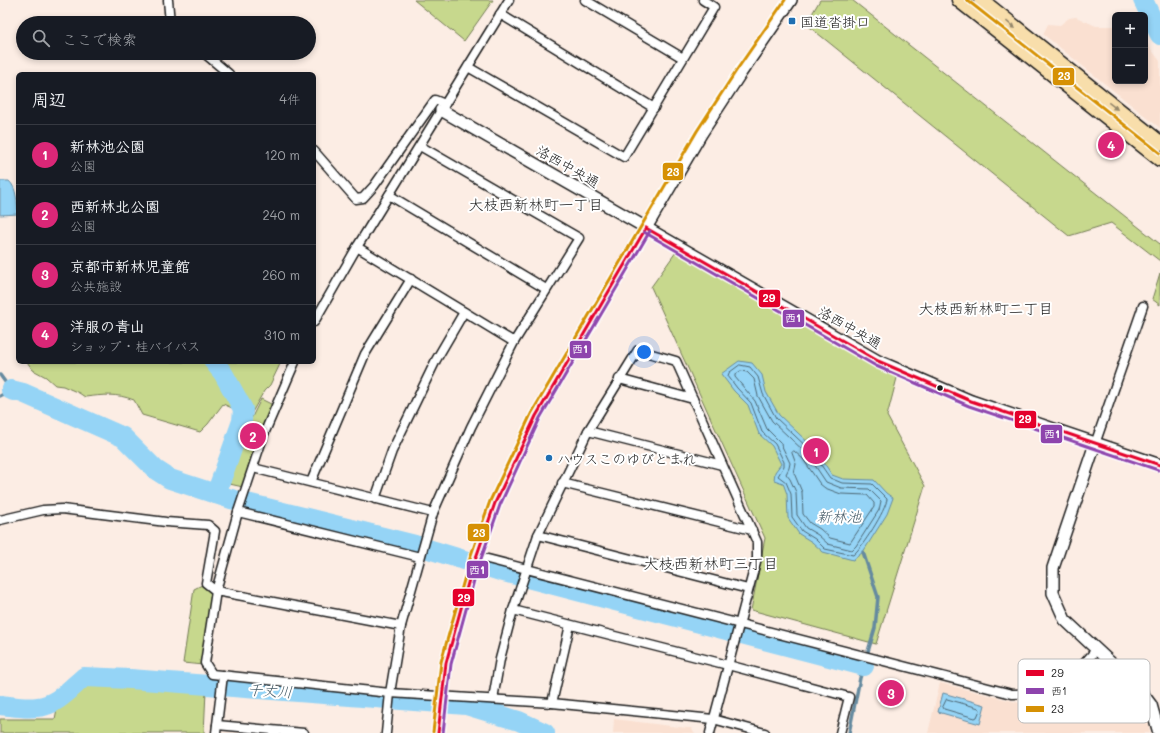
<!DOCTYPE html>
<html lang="ja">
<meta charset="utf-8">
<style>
body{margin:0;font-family:Mali,"Klee One",sans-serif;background:#20242c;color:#f1f3f6}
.controls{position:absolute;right:12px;top:12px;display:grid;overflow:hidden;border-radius:6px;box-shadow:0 2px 6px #0003}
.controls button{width:36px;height:36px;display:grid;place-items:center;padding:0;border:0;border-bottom:1px solid #363941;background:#171b24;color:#f1f3f6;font:20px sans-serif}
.you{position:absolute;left:644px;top:352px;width:14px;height:14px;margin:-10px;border:3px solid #fff;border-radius:50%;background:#1a73e8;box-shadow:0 0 0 6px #1a73e833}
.badge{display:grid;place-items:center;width:26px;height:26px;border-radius:50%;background:#db2777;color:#fff;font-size:13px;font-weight:700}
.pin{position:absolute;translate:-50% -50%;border:2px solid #fff;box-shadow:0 1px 4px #0006}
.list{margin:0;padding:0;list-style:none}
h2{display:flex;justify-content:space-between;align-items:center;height:52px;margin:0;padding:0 16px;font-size:17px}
h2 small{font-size:13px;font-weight:400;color:#9ea1a6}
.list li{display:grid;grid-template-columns:26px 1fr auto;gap:12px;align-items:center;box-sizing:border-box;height:60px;padding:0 16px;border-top:1px solid #363941}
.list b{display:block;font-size:15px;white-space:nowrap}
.list p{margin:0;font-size:13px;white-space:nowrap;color:#9ea1a6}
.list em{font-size:13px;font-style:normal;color:#9ea1a6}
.icon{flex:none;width:22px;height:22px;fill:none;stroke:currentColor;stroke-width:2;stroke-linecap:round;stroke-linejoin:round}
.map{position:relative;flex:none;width:1160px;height:733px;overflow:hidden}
.search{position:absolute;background:#171b24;box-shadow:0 2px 6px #0003;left:16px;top:16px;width:300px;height:44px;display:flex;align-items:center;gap:10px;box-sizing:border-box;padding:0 14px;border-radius:22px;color:#9ea1a6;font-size:15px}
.panel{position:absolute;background:#171b24;box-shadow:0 2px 6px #0003;left:16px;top:72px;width:300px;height:292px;border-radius:6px}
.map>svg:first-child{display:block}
.built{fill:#fae0d1}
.green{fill:#c7d88d;stroke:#727a54}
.water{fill:#95d4f6;stroke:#658a9f}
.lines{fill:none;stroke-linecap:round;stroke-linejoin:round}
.shore{stroke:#4c6673;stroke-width:1}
.stream{stroke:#658a9f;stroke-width:3.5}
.river{stroke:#95d4f6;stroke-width:20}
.minor-casing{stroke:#1c1c1c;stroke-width:11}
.tertiary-casing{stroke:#1c1c1c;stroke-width:14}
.trunk-casing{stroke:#1c1c1c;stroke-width:17}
.minor{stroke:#fff;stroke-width:8}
.tertiary{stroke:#fff;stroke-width:11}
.trunk{stroke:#f8deab;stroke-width:14}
.bus-1-casing{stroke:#fff;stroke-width:6}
.bus-2-casing{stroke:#fff;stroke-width:6}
.bus-3-casing{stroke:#fff;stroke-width:6}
.bus-1{stroke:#e4002b;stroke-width:3}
.bus-2{stroke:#8e44ad;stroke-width:3}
.bus-3{stroke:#d69104;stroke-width:3}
.oneway{fill:#95876b}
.poi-dot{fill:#1f6fb2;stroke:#fff;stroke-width:1.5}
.bus-dot{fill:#1c1c1c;stroke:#fff;stroke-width:1.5}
.labels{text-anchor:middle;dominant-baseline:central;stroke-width:4;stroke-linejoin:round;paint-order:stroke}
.poi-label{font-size:14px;fill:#1c1c1c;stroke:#fff;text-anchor:start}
.street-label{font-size:14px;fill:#1c1c1c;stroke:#fff}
.neighbourhood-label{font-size:15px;fill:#1c1c1c;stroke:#fff}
.water-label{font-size:15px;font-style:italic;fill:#465c68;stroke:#fff}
.key{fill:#fff;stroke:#bbb;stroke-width:1}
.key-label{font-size:11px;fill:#1c1c1c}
.line-badge{stroke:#fff;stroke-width:1.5}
.badge-label{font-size:11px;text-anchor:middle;font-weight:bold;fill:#fff}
</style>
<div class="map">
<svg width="1160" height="733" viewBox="0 0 1160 733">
<rect width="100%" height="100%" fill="#fcede4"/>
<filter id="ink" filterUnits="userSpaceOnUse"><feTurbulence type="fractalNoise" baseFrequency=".025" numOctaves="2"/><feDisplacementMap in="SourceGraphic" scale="8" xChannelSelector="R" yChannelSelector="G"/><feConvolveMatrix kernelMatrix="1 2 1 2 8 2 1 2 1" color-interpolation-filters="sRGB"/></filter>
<g filter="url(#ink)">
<g class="built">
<path d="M1076,17l20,9h19v55h30v-40l15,20v67l-117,-94 5,-10 12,1 9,-7z"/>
<path d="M1096,661l36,32 16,27 2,13h-222l12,-50 84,21 14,-1 16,-3 18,-10z"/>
<path d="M614,719l73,9h4l4,5h-82z"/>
</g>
<g class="green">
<path d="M414,0h79l-29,41z"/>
<path d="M820,0h32l308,244v17l-49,-38 -42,13 -263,-212z"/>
<path d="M676,252l221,126 -10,38 38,70 -49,158 -125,-34 14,-72 -114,-251z"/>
<path d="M1160,273v32l-8,-6z"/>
<path d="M27,362h254l-11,23 -6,6 -14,25 -27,-12 -15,20 -8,8 -58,-17 -8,-15c-18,-7 -31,-5 -49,-3l-6,-4 -16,-7 -8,-1 -9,-8 -13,-7z"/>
<path d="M261,399l12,6 -30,82 -18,-4 27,-66z"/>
<path d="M204,584l10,8 -11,73 -20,-2 11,-74z"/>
<path d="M87,683l119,8 -2,42h-204v-14h55l2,-10z"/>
</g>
<g class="water">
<path d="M0,181h9c8,7 8,22 9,33l-18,1z"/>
<path d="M739,361l13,2 10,12 4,17 13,23 36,34 17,26 11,4 31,1 12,13 7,5 -6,16 -24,38 -10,8 -30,-8 -11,-10 -13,-8 -11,-16 -1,-24 -4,-11 -9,-3 1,-8 6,-8 -9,-18 -13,-12 -11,-29 -14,-14 -13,-17z"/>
<path d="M943,693l42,12 -5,19 -42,-12z"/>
</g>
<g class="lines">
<g class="shore">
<path d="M740,365l10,2 8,10 5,17 13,24 36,34 18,26 12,5 30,1 15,15c-1,11 -25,49 -34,56l-28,-6 -10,-10 -13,-8 -10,-14 -1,-23 -5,-12 -8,-6 6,-10v-4l-9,-18 -13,-12 -11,-29 -14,-15 -9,-12 1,-3z"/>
<path d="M741,371l6,1 7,7 4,17 14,25 36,34 18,27 15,6 28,1 12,12 -2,9 -23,36 -4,4 -24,-6 -10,-9 -12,-7 -9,-13 -1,-23 -6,-13 -4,-5 3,-6 1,-5 -10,-21 -13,-13 -12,-28 -20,-24v-2z"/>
<path d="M794,451l9,8 17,25 5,4 16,6 26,1 7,8v4l-24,36 -20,-5 -10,-9 -10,-6 -7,-9 -1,-22 -8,-19 2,-9 -4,-11z"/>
<path d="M947,699l32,9 1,2 -3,7 -2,1 -31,-9 -1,-2z"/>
</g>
<g class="stream">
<path d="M0,375l11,15 -11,6"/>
<path d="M849,733l11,-55 15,-50 3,-31 -15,-45"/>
</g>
<g class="river">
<path d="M1143,0l17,35"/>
<path d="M214,362l9,11 20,36 -1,12 -26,73"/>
<path d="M11,390l12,3 100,44 33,33 14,9 61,20 184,46 85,26 364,95"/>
<path d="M0,705c12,1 25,4 37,2 19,-1 33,-18 47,-30l46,2 336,26 53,16 26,12"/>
</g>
<defs>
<g id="minor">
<path d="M168,0l2,23"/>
<path d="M585,0l98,58"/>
<path d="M500,14l154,94"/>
<path d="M204,53l25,21"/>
<path d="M468,67l156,90 90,-150 -11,-7"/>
<path d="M314,151l42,48 7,-1 11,-12 61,-86 10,4"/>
<path d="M389,195l157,94"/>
<path d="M357,247l157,95"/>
<path d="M314,322l43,-75 152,-247"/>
<path d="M295,362l-31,72 -26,78 -22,79 -11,72 7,11 178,19 162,10 161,16 52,14"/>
<path d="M619,379l74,20"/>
<path d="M588,431l134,34"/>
<path d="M1095,444l48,-138"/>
<path d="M253,468l180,45"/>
<path d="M311,482l54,-128 46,-75"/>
<path d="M562,483l190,47"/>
<path d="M375,499l17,-48 44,-91 28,-48"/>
<path d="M238,512l182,45"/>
<path d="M0,520l43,-10 19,-1 104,13 42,3 7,6 -9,52 10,8 185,35"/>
<path d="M538,535l210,54"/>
<path d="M476,556l536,138 30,-1 12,-3 12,-6 31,-35"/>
<path d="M513,610l215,55 121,32 -9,36"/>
<path d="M493,699l7,-40 13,-49 25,-75 50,-104 50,-81 38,11 81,181v16l-47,175"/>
<path d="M552,703l18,-78"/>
<path d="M217,725l87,8"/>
<path d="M216,733l7,-58"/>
<path d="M386,733l4,-40 11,-67 32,-113 38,-86 43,-85 65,-104 -159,-92"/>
</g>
<g id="tertiary">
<path d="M441,110l437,251 93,40 189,64"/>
<path d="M1095,444l-42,124v25l12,27 74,69 12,16 8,28"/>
<path d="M438,733l8,-70 30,-107 19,-53 41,-87 165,-282 39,-60 51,-74"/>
</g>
<g id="trunk">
<path d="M959,0l201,159"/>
<path d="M981,0l179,143"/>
</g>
</defs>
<use href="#minor" class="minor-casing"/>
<use href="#tertiary" class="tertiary-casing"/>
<use href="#trunk" class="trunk-casing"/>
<use href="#minor" class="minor"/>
<use href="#tertiary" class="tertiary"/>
<use href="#trunk" class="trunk"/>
<defs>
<g id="bus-1">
<path d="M646,228l232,133 93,40 189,64"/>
<path d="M438,733l8,-70 25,-91 24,-69 41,-87 110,-188"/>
</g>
<g id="bus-2">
<path d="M644,232l232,134 93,40 189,64"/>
<path d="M443,733l8,-69 25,-91 24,-68 40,-87 110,-187"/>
</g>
<g id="bus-3">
<path d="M967,0l193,153"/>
<path d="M433,732l8,-70 30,-107 19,-54 41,-87 166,-283 39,-60 49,-71"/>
</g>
</defs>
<use href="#bus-1" class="bus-1-casing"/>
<use href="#bus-2" class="bus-2-casing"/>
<use href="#bus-3" class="bus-3-casing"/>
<use href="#bus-1" class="bus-1"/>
<use href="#bus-2" class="bus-2"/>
<use href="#bus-3" class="bus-3"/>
</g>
<defs><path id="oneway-solid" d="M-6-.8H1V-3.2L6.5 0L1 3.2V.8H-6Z"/></defs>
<g class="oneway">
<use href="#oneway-solid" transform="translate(1011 25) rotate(40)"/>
<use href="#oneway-solid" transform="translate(1113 106) rotate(38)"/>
</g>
</g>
<g class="poi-dot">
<rect x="788" y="17" width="8" height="8" rx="2"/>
<circle cx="549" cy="458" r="4"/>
</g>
<circle class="bus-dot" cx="940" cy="388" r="3.5"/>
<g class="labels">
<g class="poi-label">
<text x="800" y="21">国道沓掛口</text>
<text x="557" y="458">ハウスこのゆびとまれ</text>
</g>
<g class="street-label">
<text transform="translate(568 166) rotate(30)">洛西中央通</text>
<text transform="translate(850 327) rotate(30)">洛西中央通</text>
</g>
<g class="neighbourhood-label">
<text x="536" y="204">大枝西新林町一丁目</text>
<text x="986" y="308">大枝西新林町二丁目</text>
<text x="711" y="563">大枝西新林町三丁目</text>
</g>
<g class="water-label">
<text x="839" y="516">新林池</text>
<text transform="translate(270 690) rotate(4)">千丈川</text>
</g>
</g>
<rect x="1018" y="659" width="132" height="64" rx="6" class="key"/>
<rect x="1026" y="670" width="18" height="6" fill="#e4002b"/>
<rect x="1026" y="688" width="18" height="6" fill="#8e44ad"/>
<rect x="1026" y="706" width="18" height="6" fill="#d69104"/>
<g class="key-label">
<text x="1051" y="677">29</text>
<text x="1051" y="695">西1</text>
<text x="1051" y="713">23</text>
</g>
<g class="line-badge">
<rect x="1052" y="67" width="23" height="19" rx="4" fill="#d69104"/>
<rect x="662" y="162" width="22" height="19" rx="4" fill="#d69104"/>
<rect x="758" y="289" width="23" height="19" rx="4" fill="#e4002b"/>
<rect x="782" y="309" width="23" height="19" rx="4" fill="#8e44ad"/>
<rect x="569" y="340" width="23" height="19" rx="4" fill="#8e44ad"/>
<rect x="1014" y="410" width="23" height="19" rx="4" fill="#e4002b"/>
<rect x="1040" y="424" width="23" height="20" rx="4" fill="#8e44ad"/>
<rect x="467" y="523" width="23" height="19" rx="4" fill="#d69104"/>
<rect x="466" y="560" width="23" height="19" rx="4" fill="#8e44ad"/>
<rect x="452" y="588" width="23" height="19" rx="4" fill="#e4002b"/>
</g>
<g class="badge-label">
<text x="1064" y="80">23</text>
<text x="673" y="176">23</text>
<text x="769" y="302">29</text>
<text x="793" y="322">西1</text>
<text x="580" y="353">西1</text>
<text x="1025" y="423">29</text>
<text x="1052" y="438">西1</text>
<text x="479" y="537">23</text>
<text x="477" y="574">西1</text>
<text x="464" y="602">29</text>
</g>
</svg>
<div class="controls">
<button>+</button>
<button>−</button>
</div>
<div class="you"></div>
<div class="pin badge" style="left:816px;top:451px">1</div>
<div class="pin badge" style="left:253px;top:436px">2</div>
<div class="pin badge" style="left:891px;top:693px">3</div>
<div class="pin badge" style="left:1111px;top:145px">4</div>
<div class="search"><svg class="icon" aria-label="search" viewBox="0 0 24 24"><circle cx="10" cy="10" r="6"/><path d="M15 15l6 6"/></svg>ここで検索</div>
<section class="panel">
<h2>周辺<small>4件</small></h2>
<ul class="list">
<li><span class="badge">1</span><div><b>新林池公園</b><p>公園</p></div><em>120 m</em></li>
<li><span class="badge">2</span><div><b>西新林北公園</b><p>公園</p></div><em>240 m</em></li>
<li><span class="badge">3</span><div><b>京都市新林児童館</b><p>公共施設</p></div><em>260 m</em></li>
<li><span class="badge">4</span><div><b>洋服の青山</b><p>ショップ · 桂バイパス</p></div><em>310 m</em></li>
</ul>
</section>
</div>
